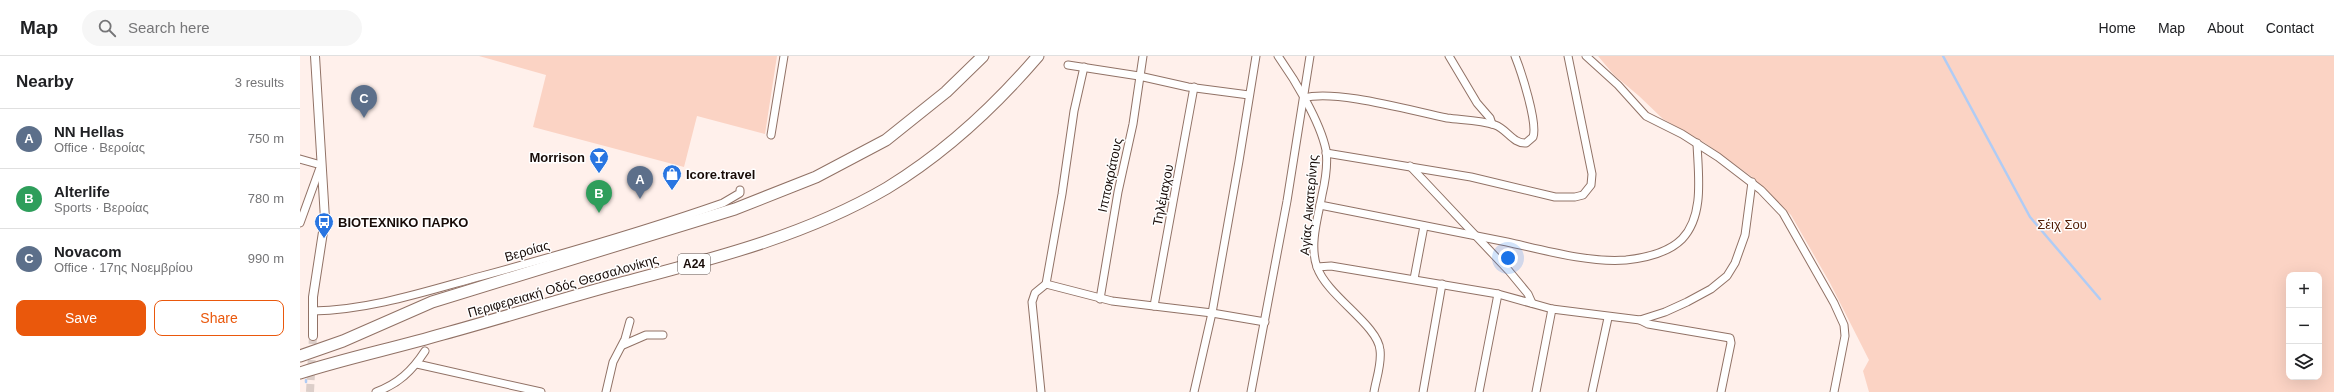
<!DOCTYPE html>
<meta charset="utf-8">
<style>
body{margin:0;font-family:Helvetica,sans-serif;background:#f6f6f6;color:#202124}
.controls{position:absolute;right:12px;bottom:12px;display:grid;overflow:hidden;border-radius:8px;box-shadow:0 4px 16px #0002}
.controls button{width:36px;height:36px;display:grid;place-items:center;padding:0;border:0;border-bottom:1px solid #e0e0e0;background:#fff;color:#202124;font:20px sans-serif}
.you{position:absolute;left:1208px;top:202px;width:14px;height:14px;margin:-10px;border:3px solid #fff;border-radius:50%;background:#1a73e8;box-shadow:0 0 0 6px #1a73e833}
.badge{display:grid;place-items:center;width:26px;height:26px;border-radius:50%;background:#ea580c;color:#fff;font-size:13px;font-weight:700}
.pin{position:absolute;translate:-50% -33px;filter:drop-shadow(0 1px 2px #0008)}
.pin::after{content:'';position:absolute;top:21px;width:14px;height:12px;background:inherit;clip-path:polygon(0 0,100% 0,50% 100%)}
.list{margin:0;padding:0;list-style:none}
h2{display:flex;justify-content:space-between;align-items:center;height:52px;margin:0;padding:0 16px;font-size:17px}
h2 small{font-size:13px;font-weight:400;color:#757577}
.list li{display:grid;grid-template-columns:26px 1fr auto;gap:12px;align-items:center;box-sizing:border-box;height:60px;padding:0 16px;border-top:1px solid #e0e0e0}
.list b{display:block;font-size:15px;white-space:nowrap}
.list p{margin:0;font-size:13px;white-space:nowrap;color:#757577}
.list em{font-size:13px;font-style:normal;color:#757577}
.actions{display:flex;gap:8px;padding:12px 16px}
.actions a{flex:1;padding:9px 0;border:1px solid #ea580c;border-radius:8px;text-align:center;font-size:14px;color:#ea580c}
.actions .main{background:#ea580c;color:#fff}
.icon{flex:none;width:22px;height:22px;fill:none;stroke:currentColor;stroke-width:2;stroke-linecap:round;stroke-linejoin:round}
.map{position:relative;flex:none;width:2034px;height:336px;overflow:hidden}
header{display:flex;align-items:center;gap:24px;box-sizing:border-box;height:56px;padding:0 20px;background:#fff;border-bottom:1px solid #e0e0e0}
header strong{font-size:19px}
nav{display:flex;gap:22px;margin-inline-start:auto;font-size:14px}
.search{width:280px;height:36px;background:#f6f6f6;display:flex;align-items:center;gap:10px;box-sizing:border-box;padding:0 14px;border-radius:22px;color:#757577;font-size:15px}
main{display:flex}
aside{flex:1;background:#fff}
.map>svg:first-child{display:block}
.green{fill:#fbd3c4;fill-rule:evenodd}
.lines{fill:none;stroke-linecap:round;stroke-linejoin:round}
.stream{stroke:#b0ccf5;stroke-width:2.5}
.tertiary-tunnel{stroke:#dccec9;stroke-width:8;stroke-dasharray:8 4;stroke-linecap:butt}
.minor-casing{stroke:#917266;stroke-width:9}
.tertiary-casing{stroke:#917266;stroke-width:10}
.trunk-casing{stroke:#917266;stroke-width:13}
.minor{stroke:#fff;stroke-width:7}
.tertiary{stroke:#fff;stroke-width:8}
.trunk{stroke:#fff;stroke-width:11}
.labels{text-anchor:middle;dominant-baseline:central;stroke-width:3;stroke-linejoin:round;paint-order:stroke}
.shield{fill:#fff;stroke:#5d5552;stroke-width:1}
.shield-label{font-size:12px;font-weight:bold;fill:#180c08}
.poi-label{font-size:13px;font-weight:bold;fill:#180c08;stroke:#fff;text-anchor:start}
.street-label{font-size:13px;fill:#180c08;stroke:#fff}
.park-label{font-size:13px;fill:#511a02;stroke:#fff}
</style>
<header>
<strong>Map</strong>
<div class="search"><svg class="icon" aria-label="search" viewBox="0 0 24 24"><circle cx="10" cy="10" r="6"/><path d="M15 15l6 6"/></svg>Search here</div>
<nav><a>Home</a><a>Map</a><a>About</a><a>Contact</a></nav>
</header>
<main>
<aside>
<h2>Nearby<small>3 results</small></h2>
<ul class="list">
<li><span class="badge" style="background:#5c6f8a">A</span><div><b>NN Hellas</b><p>Office · Βεροίας</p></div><em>750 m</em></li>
<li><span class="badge" style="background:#2e9e5b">B</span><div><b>Alterlife</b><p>Sports · Βεροίας</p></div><em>780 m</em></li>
<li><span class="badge" style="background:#5c6f8a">C</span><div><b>Novacom</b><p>Office · 17ης Νοεμβρίου</p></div><em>990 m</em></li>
</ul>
<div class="actions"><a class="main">Save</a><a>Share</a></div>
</aside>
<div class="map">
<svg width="2034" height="336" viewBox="0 0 2034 336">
<rect width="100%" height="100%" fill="#fff0eb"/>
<g class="green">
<path d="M179,0h298l-12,78 -68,-18 -13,51 -151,-40 13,-52z"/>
<path d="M1298,0h736v336h-465l-6,-21 6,-11 -39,-77 -39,-68 -39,-38 -47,-34 -42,-24 -24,-23 -25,-21zM1989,219h30v102h-30z"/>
</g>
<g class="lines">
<g class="stream">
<path d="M1643,0l87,161 70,82"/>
<path d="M6,324v2"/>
</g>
<path class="tertiary-tunnel" d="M10,336l3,-56"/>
<defs>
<g id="minor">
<path d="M978,0c17,24 42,65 48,94 2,14 -1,32 -4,45 -4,22 -13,50 -5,72 10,29 61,58 63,83 2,14 -4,29 -6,42"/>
<path d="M1149,0l28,47 13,15 2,6"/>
<path d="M1286,0l32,29 28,31 36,18 36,23 43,33 22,23 51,90 10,22 1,11 -11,56"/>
<path d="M768,9l71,11 49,11 61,8"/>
<path d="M1004,42c31,-9 108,13 143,20 16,2 34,2 48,7 12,4 18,19 31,18l7,-6c5,-14 -12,-66 -18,-81"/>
<path d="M471,79l13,-79"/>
<path d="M1026,97l145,24 84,20h20l8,-2 8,-10 1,-11 -24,-118"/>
<path d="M0,103l21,6 -21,58"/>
<path d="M1110,110l99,105 19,23 4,9"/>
<path d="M1020,149c63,12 125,25 187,37 36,8 82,21 119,18 19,-2 42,-7 56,-21 23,-24 16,-66 15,-96"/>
<path d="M1017,211l14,-1 167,28 54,15 88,11 25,-8 22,-10 24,-13 16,-13 8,-13 10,-28 7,-53"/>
<path d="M1114,223l10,-53"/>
<path d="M746,228l16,-90 12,-83 10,-44"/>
<path d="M800,243l18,-107 15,-68 10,-68"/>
<path d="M854,250l40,-219"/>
<path d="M13,255c57,-1 114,-20 169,-35 81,-22 161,-45 241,-73l17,-10v-3"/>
<path d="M1340,264l8,4 82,14 1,5 -10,49"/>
<path d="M323,289l23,-10h17"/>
<path d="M117,308l124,28"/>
<path d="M76,336c22,-8 36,-21 49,-41"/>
<path d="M306,336l7,-30 12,-23 5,-18"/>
<path d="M741,336l-9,-90 3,-9 11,-9 66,17 100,12 53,9"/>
<path d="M894,336l18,-79 27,-152 17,-105"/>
<path d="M951,336l36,-191 23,-145"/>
<path d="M1123,336l19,-108"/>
<path d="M1179,336l19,-98"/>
<path d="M1236,336l16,-83"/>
<path d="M1292,336l16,-74"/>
</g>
<path id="tertiary" d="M13,280v-39l12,-78 -10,-163"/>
<g id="trunk">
<path d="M0,300l43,-15 89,-39 303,-93 81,-32 70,-37 60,-48 37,-36"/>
<path d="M0,317c47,-15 95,-25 143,-39 59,-16 118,-35 178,-51 91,-24 184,-47 266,-95 56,-34 108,-82 151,-132"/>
</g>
</defs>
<use href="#minor" class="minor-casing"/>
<use href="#tertiary" class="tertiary-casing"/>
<use href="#trunk" class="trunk-casing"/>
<use href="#minor" class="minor"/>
<use href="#tertiary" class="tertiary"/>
<use href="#trunk" class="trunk"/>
</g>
<defs>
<symbol id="bar-pin" viewBox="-11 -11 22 30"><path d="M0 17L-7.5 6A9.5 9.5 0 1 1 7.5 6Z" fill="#2975e1" stroke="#fff"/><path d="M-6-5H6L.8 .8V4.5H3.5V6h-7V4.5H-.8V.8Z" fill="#fff"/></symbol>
<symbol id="shop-pin" viewBox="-11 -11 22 30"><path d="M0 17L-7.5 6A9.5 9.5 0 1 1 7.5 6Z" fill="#2975e1" stroke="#fff"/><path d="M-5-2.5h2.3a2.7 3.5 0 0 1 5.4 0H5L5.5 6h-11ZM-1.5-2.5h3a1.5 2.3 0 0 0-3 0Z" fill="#fff"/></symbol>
<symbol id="bus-pin" viewBox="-11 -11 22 30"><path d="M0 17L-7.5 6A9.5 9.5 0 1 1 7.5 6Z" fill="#2975e1" stroke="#fff"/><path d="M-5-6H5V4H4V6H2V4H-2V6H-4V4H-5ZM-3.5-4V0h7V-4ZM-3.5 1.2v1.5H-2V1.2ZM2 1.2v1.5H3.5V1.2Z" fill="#fff"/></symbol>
</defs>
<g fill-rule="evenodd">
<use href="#bar-pin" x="288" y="90" width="22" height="30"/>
<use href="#shop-pin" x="361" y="107" width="22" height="30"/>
<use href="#bus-pin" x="13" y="155" width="22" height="30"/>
</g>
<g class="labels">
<rect class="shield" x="378" y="198" width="32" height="20" rx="3"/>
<g class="shield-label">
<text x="394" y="208">Α24</text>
</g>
<g class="poi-label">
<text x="285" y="101" text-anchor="end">Morrison</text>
<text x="386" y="118">Icore.travel</text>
<text x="38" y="166">ΒΙΟΤΕΧΝΙΚΟ ΠΑΡΚΟ</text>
</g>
<g class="street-label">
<text transform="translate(810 119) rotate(-78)">Ιπποκράτους</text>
<text transform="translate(863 139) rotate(-79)">Τηλέμαχου</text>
<text transform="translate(1009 149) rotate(-85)">Αγίας Αικατερίνης</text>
<text transform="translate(227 195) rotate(-16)">Βεροίας</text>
<text transform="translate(263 230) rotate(-16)">Περιφερειακή Οδός Θεσσαλονίκης</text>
</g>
<g class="park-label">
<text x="1762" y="168">Σέιχ Σου</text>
</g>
</g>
</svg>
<div class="controls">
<button>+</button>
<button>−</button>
<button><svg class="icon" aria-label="layers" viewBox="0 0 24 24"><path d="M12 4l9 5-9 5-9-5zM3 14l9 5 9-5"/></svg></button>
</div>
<div class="you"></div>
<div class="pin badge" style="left:340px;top:143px;background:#5c6f8a">A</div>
<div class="pin badge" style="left:299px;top:157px;background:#2e9e5b">B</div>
<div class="pin badge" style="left:64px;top:62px;background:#5c6f8a">C</div>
</div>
</main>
